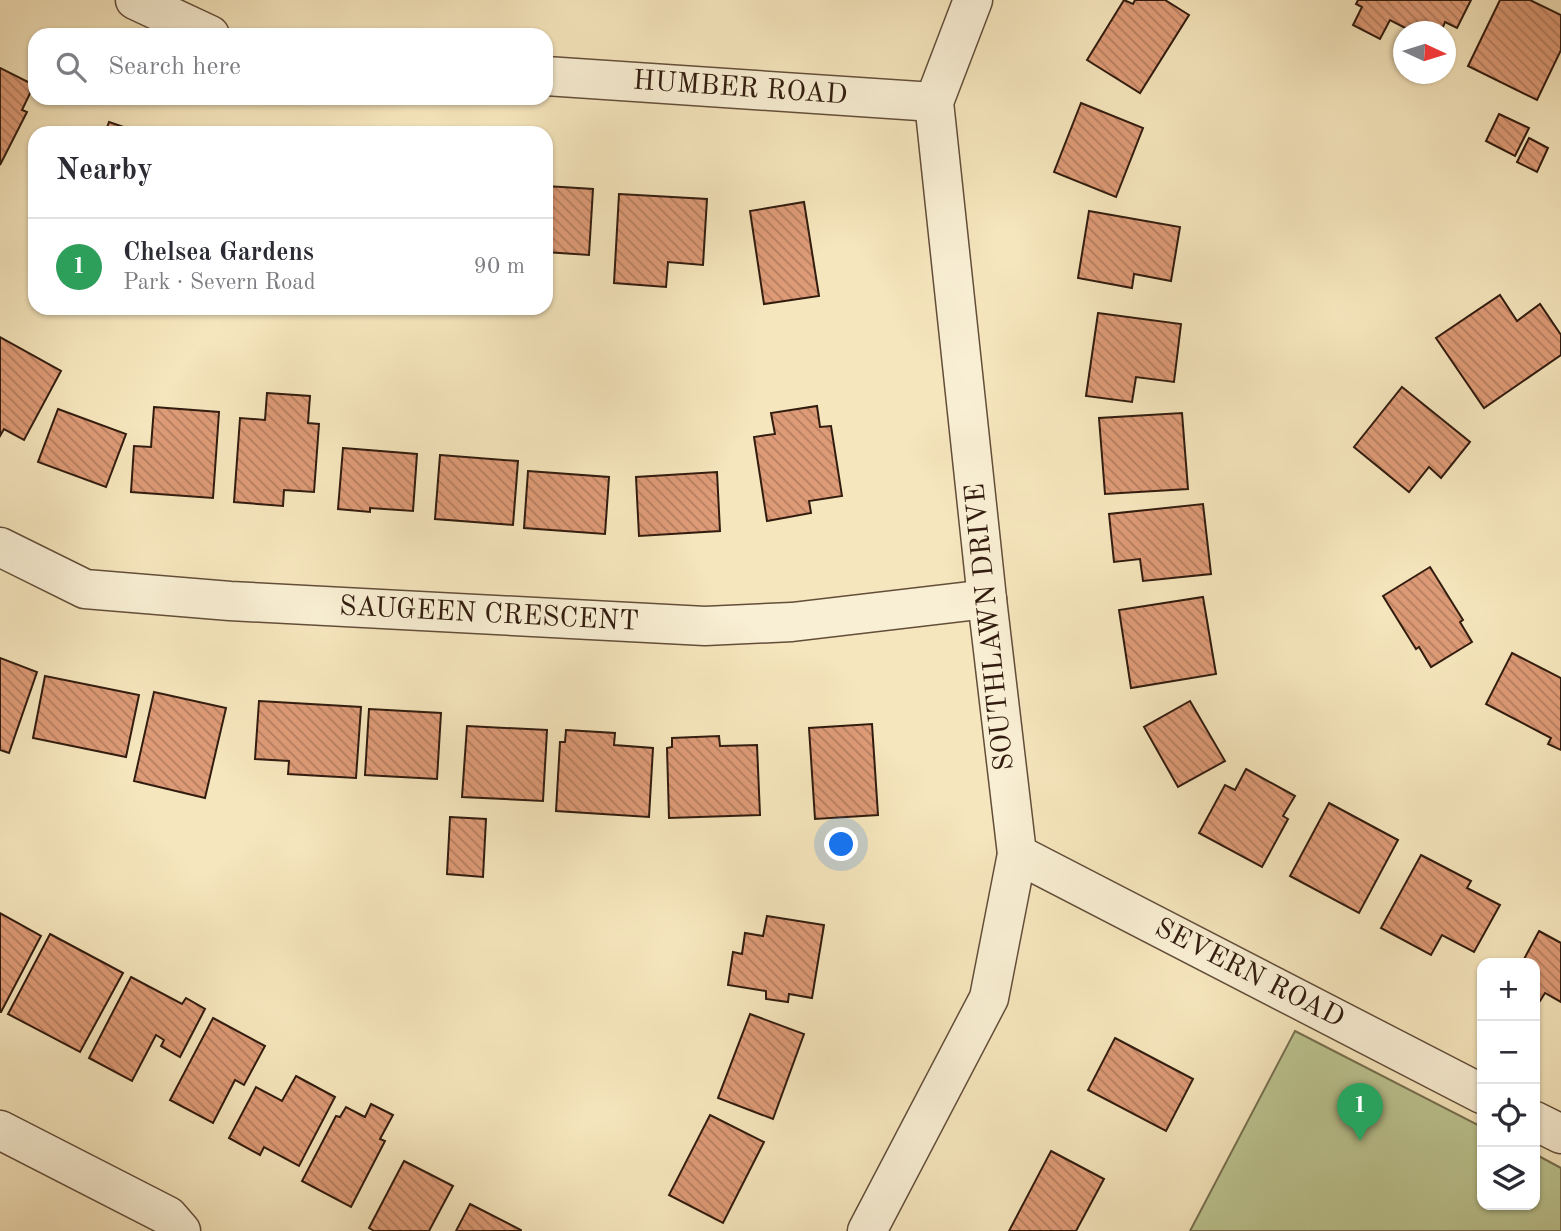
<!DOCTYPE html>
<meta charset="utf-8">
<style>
body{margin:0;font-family:"Old Standard TT",serif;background:#f7f7f7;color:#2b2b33}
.controls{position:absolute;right:21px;bottom:21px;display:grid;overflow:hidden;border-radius:14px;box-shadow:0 2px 5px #0004}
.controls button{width:63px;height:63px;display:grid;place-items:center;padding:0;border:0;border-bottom:2px solid #e1e1e2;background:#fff;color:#2b2b33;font:35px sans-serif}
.compass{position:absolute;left:1393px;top:21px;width:63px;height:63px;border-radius:50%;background:#fff;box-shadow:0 2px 5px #0004;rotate:94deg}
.you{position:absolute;left:842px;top:845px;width:24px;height:24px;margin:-18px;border:5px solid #fff;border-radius:50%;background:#1a73e8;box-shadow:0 0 0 10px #1a73e833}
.badge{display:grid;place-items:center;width:46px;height:46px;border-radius:50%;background:#b45309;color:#fff;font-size:23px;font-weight:700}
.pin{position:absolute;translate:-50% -58px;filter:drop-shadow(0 2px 4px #0008)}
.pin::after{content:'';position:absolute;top:37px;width:24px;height:21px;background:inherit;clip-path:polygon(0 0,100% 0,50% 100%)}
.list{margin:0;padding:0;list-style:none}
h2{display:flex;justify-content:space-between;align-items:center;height:91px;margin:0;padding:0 28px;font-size:30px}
h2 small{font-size:23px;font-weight:400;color:#7c7c81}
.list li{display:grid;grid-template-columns:46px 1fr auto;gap:21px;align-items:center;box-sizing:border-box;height:98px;padding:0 28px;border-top:2px solid #e1e1e2}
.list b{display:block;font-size:26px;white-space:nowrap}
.list p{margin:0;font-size:23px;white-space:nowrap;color:#7c7c81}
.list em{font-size:23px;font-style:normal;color:#7c7c81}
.icon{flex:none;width:38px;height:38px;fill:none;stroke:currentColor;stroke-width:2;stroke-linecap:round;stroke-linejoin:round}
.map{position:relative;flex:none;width:1561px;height:1231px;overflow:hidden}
.search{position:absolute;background:#fff;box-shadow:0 2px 5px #0004;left:28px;top:28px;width:525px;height:77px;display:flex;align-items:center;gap:18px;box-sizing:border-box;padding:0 24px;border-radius:21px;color:#7c7c81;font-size:26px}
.panel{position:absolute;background:#fff;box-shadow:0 2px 5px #0004;left:28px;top:126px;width:525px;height:189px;border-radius:21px}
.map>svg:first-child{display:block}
.green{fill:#bcc591;stroke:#777050;stroke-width:2}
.building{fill:url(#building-back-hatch);stroke:#321c0f;stroke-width:2}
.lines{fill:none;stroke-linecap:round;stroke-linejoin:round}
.minor-casing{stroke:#634e3a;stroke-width:41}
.minor{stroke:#f9efd4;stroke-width:38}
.labels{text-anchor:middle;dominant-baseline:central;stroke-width:5;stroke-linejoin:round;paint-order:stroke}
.street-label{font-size:28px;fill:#321c0f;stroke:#f9efd4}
</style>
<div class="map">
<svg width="1561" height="1231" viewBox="0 0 1561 1231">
<defs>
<pattern id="building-back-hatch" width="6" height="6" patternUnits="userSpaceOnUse" patternTransform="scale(1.75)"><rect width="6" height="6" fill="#de9b77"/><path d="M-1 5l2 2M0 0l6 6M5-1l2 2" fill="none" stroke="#b57e60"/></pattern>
</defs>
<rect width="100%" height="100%" fill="#f6e6bd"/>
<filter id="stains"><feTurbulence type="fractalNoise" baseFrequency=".00286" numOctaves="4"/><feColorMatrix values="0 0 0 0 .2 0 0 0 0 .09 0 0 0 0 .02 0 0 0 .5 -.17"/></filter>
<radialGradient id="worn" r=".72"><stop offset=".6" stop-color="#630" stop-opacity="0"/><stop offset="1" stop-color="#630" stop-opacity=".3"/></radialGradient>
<path class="green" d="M1295,1031l187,96v78h53v-51l26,14v63h-371z"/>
<g class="building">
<path d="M1124,0l9,4 2,-4h30l24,15 -49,78 -53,-33z"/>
<path d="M1358,0h113l-14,28 -12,-6 -4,10h-28l-23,-12 -10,19 -27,-14 9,-18 -6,-3z"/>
<path d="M1500,0h30l31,15v35l-24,50 -69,-34z"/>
<path d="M0,68l34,17 -12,25 5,2 -27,53z"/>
<path d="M1081,103l62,25 -27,69 -62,-25z"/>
<path d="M1499,114l30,14 -14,28 -29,-15z"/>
<path d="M109,122l32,11h-36z"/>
<path d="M1529,138l19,10 -11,24 -20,-10z"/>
<path d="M546,186l47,3 -4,66 -43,-3z"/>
<path d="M619,194l88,5 -4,66 -35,-3 -2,25 -52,-4z"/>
<path d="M804,202l15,94 -55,8 -14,-93z"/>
<path d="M1089,211l91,16 -9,54 -37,-7 -2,14 -54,-10z"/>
<path d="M1500,295l17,26 23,-17 21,31v20l-77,53 -48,-70z"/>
<path d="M1098,313l83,11 -7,58 -38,-5 -4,25 -46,-6z"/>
<path d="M0,337l61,34 -37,69 -20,-11 -4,7z"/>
<path d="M1402,387l68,55 -29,36 -12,-11 -20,25 -55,-45z"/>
<path d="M267,393l43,3 -2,27 11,1 -5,68 -30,-2 -1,16 -49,-4 6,-84 25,2z"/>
<path d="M817,406l3,21 11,-1 11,70 -33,5 2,12 -44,8 -13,-84 21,-3 -4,-21z"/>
<path d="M154,407l65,5 -6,86 -82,-6 3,-46 17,1z"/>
<path d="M58,409l68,25 -20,53 -68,-25z"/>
<path d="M1182,413l6,76 -83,5 -6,-76z"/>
<path d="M343,448l74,6 -4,57 -43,-3v4l-32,-3z"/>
<path d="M440,455l78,6 -5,64 -78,-6z"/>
<path d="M528,471l81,6 -4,57 -81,-6z"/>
<path d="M717,472l3,59 -81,5 -3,-59z"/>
<path d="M1203,504l8,70 -68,7 -3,-22 -26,3 -5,-48z"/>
<path d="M1430,567l33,53 -3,2 12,20 -41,25 -12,-20 -3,2 -33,-53z"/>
<path d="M1203,597l13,77 -85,14 -12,-78z"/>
<path d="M1512,653l49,25v72l-13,-6 3,-6 -65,-34z"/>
<path d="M0,658l37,14 -28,81 -9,-3z"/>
<path d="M45,676l94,19 -13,62 -93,-19z"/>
<path d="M154,692l72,16 -21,90 -71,-17z"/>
<path d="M259,701l102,6 -5,71 -68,-4 1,-13 -34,-2z"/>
<path d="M1190,701l35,60 -47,26 -34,-60z"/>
<path d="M369,709l72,4 -4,66 -72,-4z"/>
<path d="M872,724l6,91 -63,4 -6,-91z"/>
<path d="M467,726l80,4 -4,71 -81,-4z"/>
<path d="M566,730l49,3 -1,12 39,3 -4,69 -93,-6 4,-69h5z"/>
<path d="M719,736l1,10 37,-1 3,70 -91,3 -2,-70 5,-1v-9z"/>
<path d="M1246,769l49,27 -12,20 5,3 -26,48 -63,-34 26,-48 10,5z"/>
<path d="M1329,803l69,37 -39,73 -69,-37z"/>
<path d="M450,817l36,2 -3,58 -36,-3z"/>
<path d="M1421,855l50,26 -4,7 33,17 -26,47 -32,-17 -11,20 -50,-27z"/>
<path d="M0,913l41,23 -40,76h-1z"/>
<path d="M767,916l57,9 -12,73 -23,-4 -1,8 -22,-3v-8l-38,-6 5,-33 9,2 3,-21 18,3z"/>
<path d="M1539,931l22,12v59l-16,-9 -5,8 -5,-3v-35h-13z"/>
<path d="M50,934l73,39 -43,79 -72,-38z"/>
<path d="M131,977l51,27 4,-6 19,11 -25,48 -19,-11 3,-6 -8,-5 -24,46 -43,-23z"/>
<path d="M750,1014l54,20 -31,85 -55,-21z"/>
<path d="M213,1018l52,28 -21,39 -9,-5 -22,43 -43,-23z"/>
<path d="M1115,1038l78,41 -27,52 -78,-41z"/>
<path d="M296,1076l39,21 -36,69 -35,-19 -4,8 -31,-17 27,-51 26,14z"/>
<path d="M371,1104l22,11 -13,24 5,2 -34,66 -49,-26 34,-65 4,1 6,-10 19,10z"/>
<path d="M710,1115l54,27 -41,81 -54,-28z"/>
<path d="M1051,1151l53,28 -28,52h-67z"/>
<path d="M404,1161l49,25 -24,45h-55l-5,-3z"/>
<path d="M470,1204l51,26v1h-65z"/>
</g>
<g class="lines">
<defs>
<g id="minor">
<path d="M135,0l75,35"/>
<path d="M546,76l388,26"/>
<path d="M0,547l85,42 145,12 475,25 87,-4 195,-23"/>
<path d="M1017,854l465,240"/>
<path d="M1535,1121l26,13"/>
<path d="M0,1130l168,86 13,15"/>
<path d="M867,1231l122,-233 28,-144 -30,-255 -53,-497 39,-102"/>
</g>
</defs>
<use href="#minor" class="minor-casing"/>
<use href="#minor" class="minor"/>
</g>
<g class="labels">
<g class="street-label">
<text transform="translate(740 89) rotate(4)">HUMBER ROAD</text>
<text transform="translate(489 615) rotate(3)">SAUGEEN CRESCENT</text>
<text transform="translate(991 627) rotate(-96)">SOUTHLAWN DRIVE</text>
<text transform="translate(1249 974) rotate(27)">SEVERN ROAD</text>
</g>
</g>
<rect width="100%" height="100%" filter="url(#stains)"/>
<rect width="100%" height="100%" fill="url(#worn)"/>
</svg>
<div class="controls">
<button>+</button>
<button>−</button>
<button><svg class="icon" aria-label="locate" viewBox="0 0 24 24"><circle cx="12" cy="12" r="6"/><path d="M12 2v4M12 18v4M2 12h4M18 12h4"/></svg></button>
<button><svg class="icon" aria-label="layers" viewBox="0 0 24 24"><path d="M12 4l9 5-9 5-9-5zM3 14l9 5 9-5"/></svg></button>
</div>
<svg class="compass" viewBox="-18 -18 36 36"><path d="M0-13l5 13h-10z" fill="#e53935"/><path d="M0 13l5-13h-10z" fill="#7c7c81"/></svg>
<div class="you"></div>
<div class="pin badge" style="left:1360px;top:1141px;background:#2e9e5b">1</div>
<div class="search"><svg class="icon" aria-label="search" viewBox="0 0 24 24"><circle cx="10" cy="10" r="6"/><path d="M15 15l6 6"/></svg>Search here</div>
<section class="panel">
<h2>Nearby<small></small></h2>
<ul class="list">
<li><span class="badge" style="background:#2e9e5b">1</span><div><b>Chelsea Gardens</b><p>Park · Severn Road</p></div><em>90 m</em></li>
</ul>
</section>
</div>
